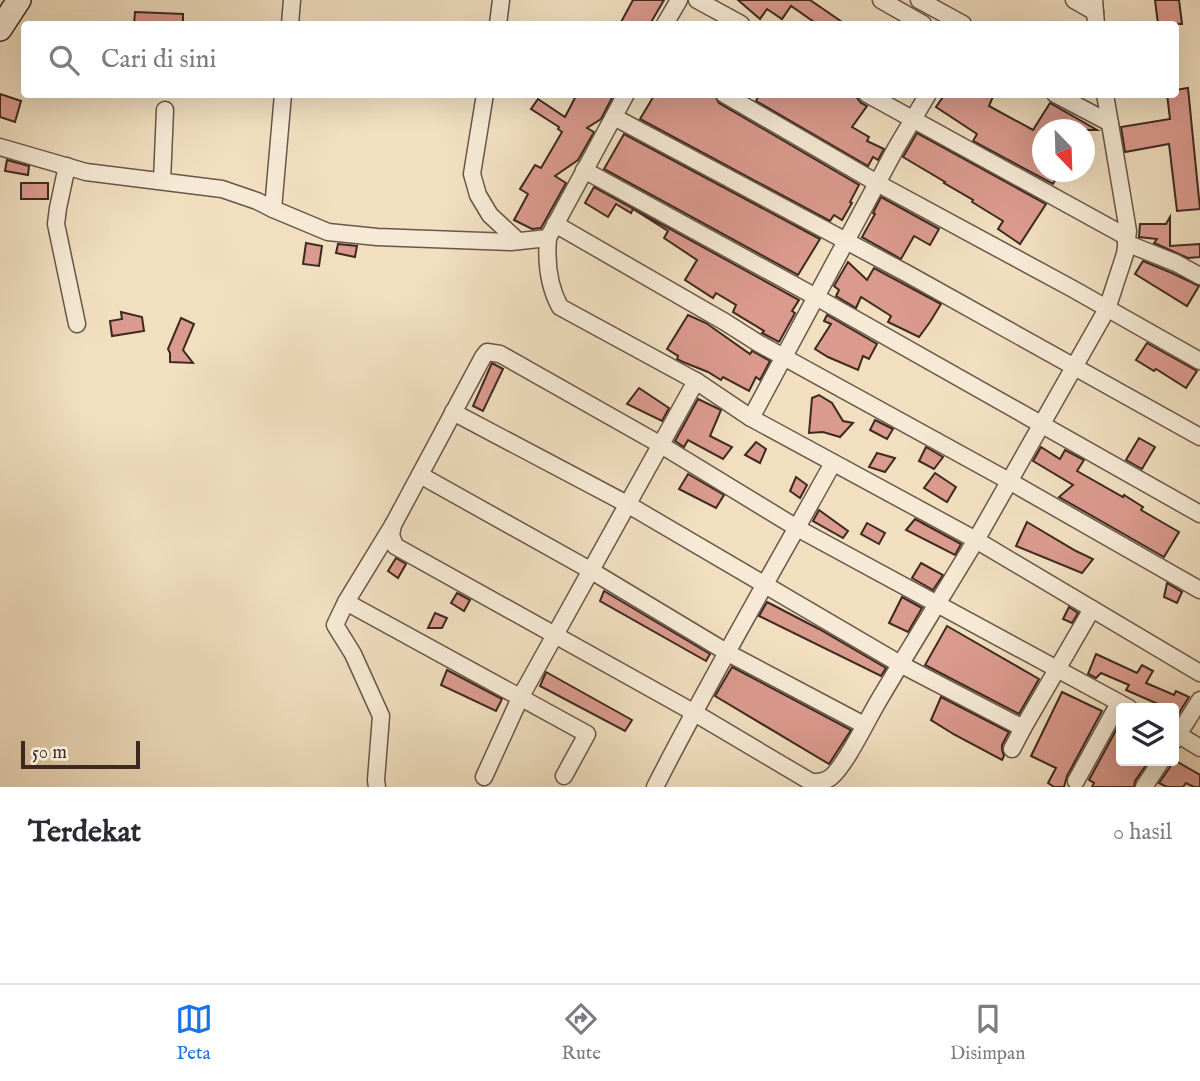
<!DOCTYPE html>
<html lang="id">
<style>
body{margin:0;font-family:"IM FELL English",serif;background:#f2f2f3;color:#2b2b33}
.controls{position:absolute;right:21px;bottom:21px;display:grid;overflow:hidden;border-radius:7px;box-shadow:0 7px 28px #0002}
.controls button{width:63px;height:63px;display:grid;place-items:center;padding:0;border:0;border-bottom:2px solid #e1e1e2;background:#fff;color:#2b2b33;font:35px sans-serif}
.compass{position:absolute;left:1032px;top:119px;width:63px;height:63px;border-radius:50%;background:#fff;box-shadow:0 7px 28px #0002;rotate:157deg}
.scale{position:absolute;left:21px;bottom:18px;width:119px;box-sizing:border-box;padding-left:7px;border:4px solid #3c2920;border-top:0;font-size:19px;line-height:24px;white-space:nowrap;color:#3c2920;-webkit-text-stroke:5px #f6ead6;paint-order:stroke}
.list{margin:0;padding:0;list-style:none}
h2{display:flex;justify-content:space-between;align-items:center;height:91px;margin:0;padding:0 28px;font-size:30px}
h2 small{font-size:23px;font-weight:400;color:#7c7c81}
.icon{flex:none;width:38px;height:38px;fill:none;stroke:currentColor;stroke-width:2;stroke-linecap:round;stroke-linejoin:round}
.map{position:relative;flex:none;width:1200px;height:787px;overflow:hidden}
.search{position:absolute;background:#fff;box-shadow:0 7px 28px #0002;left:21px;right:21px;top:21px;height:77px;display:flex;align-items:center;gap:18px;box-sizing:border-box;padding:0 24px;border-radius:7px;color:#7c7c81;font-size:26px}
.sheet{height:196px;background:#fff}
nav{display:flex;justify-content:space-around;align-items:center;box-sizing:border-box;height:98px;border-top:2px solid #e1e1e2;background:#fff;font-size:19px;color:#7c7c81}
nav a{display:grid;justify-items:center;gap:4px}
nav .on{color:#1a73e8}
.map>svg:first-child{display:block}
.building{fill:#db9a8e;stroke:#3c2920;stroke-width:2}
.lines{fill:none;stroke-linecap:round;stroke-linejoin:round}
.street-casing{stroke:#695648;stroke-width:19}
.secondary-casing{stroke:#3c2920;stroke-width:26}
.street{stroke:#f6ead6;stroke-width:16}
.secondary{stroke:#f6ead6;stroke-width:23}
</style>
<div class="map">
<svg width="1200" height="787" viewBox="0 0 1200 787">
<rect width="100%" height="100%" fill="#f1dfc0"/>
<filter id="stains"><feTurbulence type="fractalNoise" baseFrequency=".00286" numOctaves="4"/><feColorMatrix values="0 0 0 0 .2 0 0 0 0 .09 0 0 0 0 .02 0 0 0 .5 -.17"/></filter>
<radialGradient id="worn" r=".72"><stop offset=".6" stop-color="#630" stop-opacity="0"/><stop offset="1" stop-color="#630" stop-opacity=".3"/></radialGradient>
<g class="building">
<path d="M633,0h31l-14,24h-30z"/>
<path d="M738,0h72l35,24h-28l-26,-18 -9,13 -15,-10 -7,10z"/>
<path d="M1155,0h24l3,24h-24z"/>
<path d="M135,12l48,2v10h-49z"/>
<path d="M1188,88l12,121 -23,2 -8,-67 -44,8 -4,-25 49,-8 -3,-25h8v-4z"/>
<path d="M0,94l21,7 -6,21 -15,-5z"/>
<path d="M577,94h37l-13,25 -14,9 7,4 -16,28 -23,16 11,7 -25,45 -9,1 -18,-9 14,-26 -8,-5 15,-24 6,3 21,-36 -4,-3 1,-2 -28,-18 7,-10 27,18z"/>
<path d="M655,94h59l5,9 140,82 -9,17 2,1 -10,17 -8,-5 -4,6 -190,-102z"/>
<path d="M760,94h94l7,9 6,3 -15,21 17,10 -2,4 17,8 -6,11 -5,-3 -5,9 -112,-65z"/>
<path d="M945,94h49l-5,12 44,24 17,-27 47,27h-55v42h18l-7,12 -80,-43 4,-7 -41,-27z"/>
<path d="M917,133l129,71 -26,40 -22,-15 5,-8 -31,-19 1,-2 -29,-17 1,-1 -42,-25z"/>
<path d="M624,134l196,105 -22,36 -194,-106z"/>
<path d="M7,160l22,6 -1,9 -23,-4z"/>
<rect x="21" y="183" width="27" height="16"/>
<path d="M594,187l205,113 -7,11 3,2 -16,29 -15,-8 -2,-1 2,-2 -31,-19 3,-7 -20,-12 -3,5 -28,-18 12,-20 -33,-22 4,-7 -35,-22 -2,4 -15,-9 -8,13 -23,-14z"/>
<path d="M881,197l58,32 -9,16 -16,-9 -13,23 -39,-22 13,-23 -2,-1z"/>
<path d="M1170,217v29l30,-2v13l-12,1 -34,-15 3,-4 -18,-2 1,-13h26z"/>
<path d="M306,243l16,3 -3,20 -16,-2z"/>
<path d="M338,244l19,2 -2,11 -19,-4z"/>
<path d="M1143,261l29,12 27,13 -12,20 -52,-32z"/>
<path d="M848,262l19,18 7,-12 67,36 -11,18 -11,15 -31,-15 3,-6 -30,-19 -5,11 -20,-12 3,-6 -5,-4z"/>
<path d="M121,312l21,5 2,14 -32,5 -2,-15 12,-2z"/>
<path d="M688,315l18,8 44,31 2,-3 18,10 -10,19 -4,-3 -7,14 -26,-14 -2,3 -13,-8 -25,-10 -6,-3 1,-3 -11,-7z"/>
<path d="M827,315l50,29 -8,15 -6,-3 -5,14 -30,-13 -13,-8 16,-25 -7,-3z"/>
<path d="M181,318l13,6 -11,26 10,13 -23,-1v-9l-2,-4z"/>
<path d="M1147,343l50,28 -11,17 -30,-19 -2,2 -18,-11z"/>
<path d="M492,363l11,6 -20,42 -10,-5z"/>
<path d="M639,388l30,20 -7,13 -35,-17z"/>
<path d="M819,395l13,8 11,18 10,2 -13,14 -17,-5 -14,1 3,-35z"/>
<path d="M698,399l23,11 -11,26 22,11 -9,12 -35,-19 -4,7 -9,-6z"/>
<path d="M875,420l18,9 -6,10 -17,-9z"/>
<path d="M1139,438l16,9 -13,22 -16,-9z"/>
<path d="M756,442l10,7 -6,14 -15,-8z"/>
<path d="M926,447l17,10 -9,12 -15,-8z"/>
<path d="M1041,447l19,12 5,-9 19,10 -7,11 46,26 1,-2 19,12 -2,3 38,22 -15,25 -105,-60 14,-12 -40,-24z"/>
<path d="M877,453l18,5 -10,14 -16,-5z"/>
<path d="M935,473l21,14 -9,15 -23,-14z"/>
<path d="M688,474l36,21 -8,13 -37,-19z"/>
<path d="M796,477l11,8 -7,13 -10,-7z"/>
<path d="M819,510l29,21 -5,7 -30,-17z"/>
<path d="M915,519l46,25 -6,11 -49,-25z"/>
<path d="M1027,522l49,29 17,8 -11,14 -66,-27z"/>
<path d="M867,523l18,10 -6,11 -18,-10z"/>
<path d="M396,558l10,6 -8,14 -10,-7z"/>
<path d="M921,563l22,12 -10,15 -21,-12z"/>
<path d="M1167,583l15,9 -5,11 -13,-6z"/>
<path d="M604,591l106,63 -4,7 -106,-60z"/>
<path d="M457,593l13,7 -6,11 -13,-8z"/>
<path d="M902,597l20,11 -14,24 -19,-9z"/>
<path d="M767,602l52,27 67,39 -5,8 -122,-60z"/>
<path d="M1069,607l9,6 -6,10 -9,-4z"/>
<path d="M435,613l12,5 -5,10h-14z"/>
<path d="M947,626l92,53 -20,35 -94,-49z"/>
<path d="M1096,654l41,19 5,-8 11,6 -7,12 28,12 2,-4 13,6 -15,24v-13h-7l-41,-18 3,-5 -28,-12 -5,5 -8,-4z"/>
<path d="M732,667l119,63 -22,34 -114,-68z"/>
<path d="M447,670l55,29 -6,12 -55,-26z"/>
<path d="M546,672l86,48 -7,11 -85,-45z"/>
<path d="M1062,692l40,19 -35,65 -3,11h-10l-6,-4 8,-15 -25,-12z"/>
<path d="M941,697l68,35 -7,13v5l2,6 -2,4 -47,-25 -24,-15z"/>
<path d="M1121,721v40h28l-14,20 -1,6h-42l2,-4 -5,-3z"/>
<path d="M1171,761h5l24,14v12h-6l-8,-4 -3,4h-16l-8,-4 11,-16z"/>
</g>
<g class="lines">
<defs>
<g id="street">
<path d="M697,0l44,24"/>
<path d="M881,0l42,24"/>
<path d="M919,0l44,24"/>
<path d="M1074,0l21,12"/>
<path d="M1094,0l2,24"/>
<path d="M290,24l2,-24"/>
<path d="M498,24l3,-24"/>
<path d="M665,24l14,-24"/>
<path d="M485,94l-13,80 6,21 12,20 28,26"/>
<path d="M626,94l-78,144c-2,24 0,47 12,69l136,74 55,37 225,122 131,-231 18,-55 3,-23 -23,-137"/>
<path d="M724,94l153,89 196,106 127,72"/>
<path d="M867,94l260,143"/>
<path d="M1055,94l55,29"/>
<path d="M614,117l292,156 294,164"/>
<path d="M0,147l86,25 136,17 35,12 16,8 55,23 49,5 134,5 37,-4"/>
<path d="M67,166l-9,42 -2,16 21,100"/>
<path d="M584,170l232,127 384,217"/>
<path d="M162,181l3,-71"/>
<path d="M273,209l10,-115"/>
<path d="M555,224l170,98 33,21 251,138 191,109"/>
<path d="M1126,243l50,20 24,13"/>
<path d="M453,412l174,92 273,160 123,64"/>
<path d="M751,418l145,-270 32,-54"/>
<path d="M420,475l170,95 138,83 136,72"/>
<path d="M346,602l241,132 -23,42"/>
<path d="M1129,708l-332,-180 -136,-83 -161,-91 -13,-2 -4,5 -90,168 -2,10 4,11 298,166 118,70c8,0 14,0 20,-5 15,-12 37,-59 48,-77 32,-54 65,-107 97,-160l224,133"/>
<path d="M1174,732l26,16"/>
<path d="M1174,741l26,-41"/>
<path d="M1012,749l11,-21 69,-119"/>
<path d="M484,777l36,-79 176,-317"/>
<path d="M1076,781l43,-78"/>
<path d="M377,787l-1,-7 5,-64 -28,-62 -18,-29 11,-23 47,-77"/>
<path d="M655,787c56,-110 118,-216 178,-324"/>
<path d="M1144,787l17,-26"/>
</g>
<path id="secondary" d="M0,29l19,-29"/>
</defs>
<use href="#street" class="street-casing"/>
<use href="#secondary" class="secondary-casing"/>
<use href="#street" class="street"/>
<use href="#secondary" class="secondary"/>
</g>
<rect width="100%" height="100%" filter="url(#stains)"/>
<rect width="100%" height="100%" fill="url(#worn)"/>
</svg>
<div class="controls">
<button><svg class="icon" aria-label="layers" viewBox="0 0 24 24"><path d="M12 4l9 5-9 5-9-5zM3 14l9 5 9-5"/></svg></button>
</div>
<svg class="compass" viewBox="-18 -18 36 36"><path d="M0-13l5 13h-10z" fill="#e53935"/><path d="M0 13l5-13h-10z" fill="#7c7c81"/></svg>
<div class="scale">50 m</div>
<div class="search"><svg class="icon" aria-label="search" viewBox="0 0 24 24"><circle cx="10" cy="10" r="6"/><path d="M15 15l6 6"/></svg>Cari di sini</div>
</div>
<section class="sheet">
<h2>Terdekat<small>0 hasil</small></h2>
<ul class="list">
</ul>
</section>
<nav>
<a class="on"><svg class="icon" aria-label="map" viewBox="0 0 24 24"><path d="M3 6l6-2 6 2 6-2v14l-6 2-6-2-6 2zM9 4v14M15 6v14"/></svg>Peta</a>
<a><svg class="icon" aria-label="directions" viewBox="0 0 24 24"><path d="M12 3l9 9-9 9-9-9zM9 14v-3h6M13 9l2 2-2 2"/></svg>Rute</a>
<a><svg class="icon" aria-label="saved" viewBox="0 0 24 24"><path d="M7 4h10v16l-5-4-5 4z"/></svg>Disimpan</a>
</nav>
